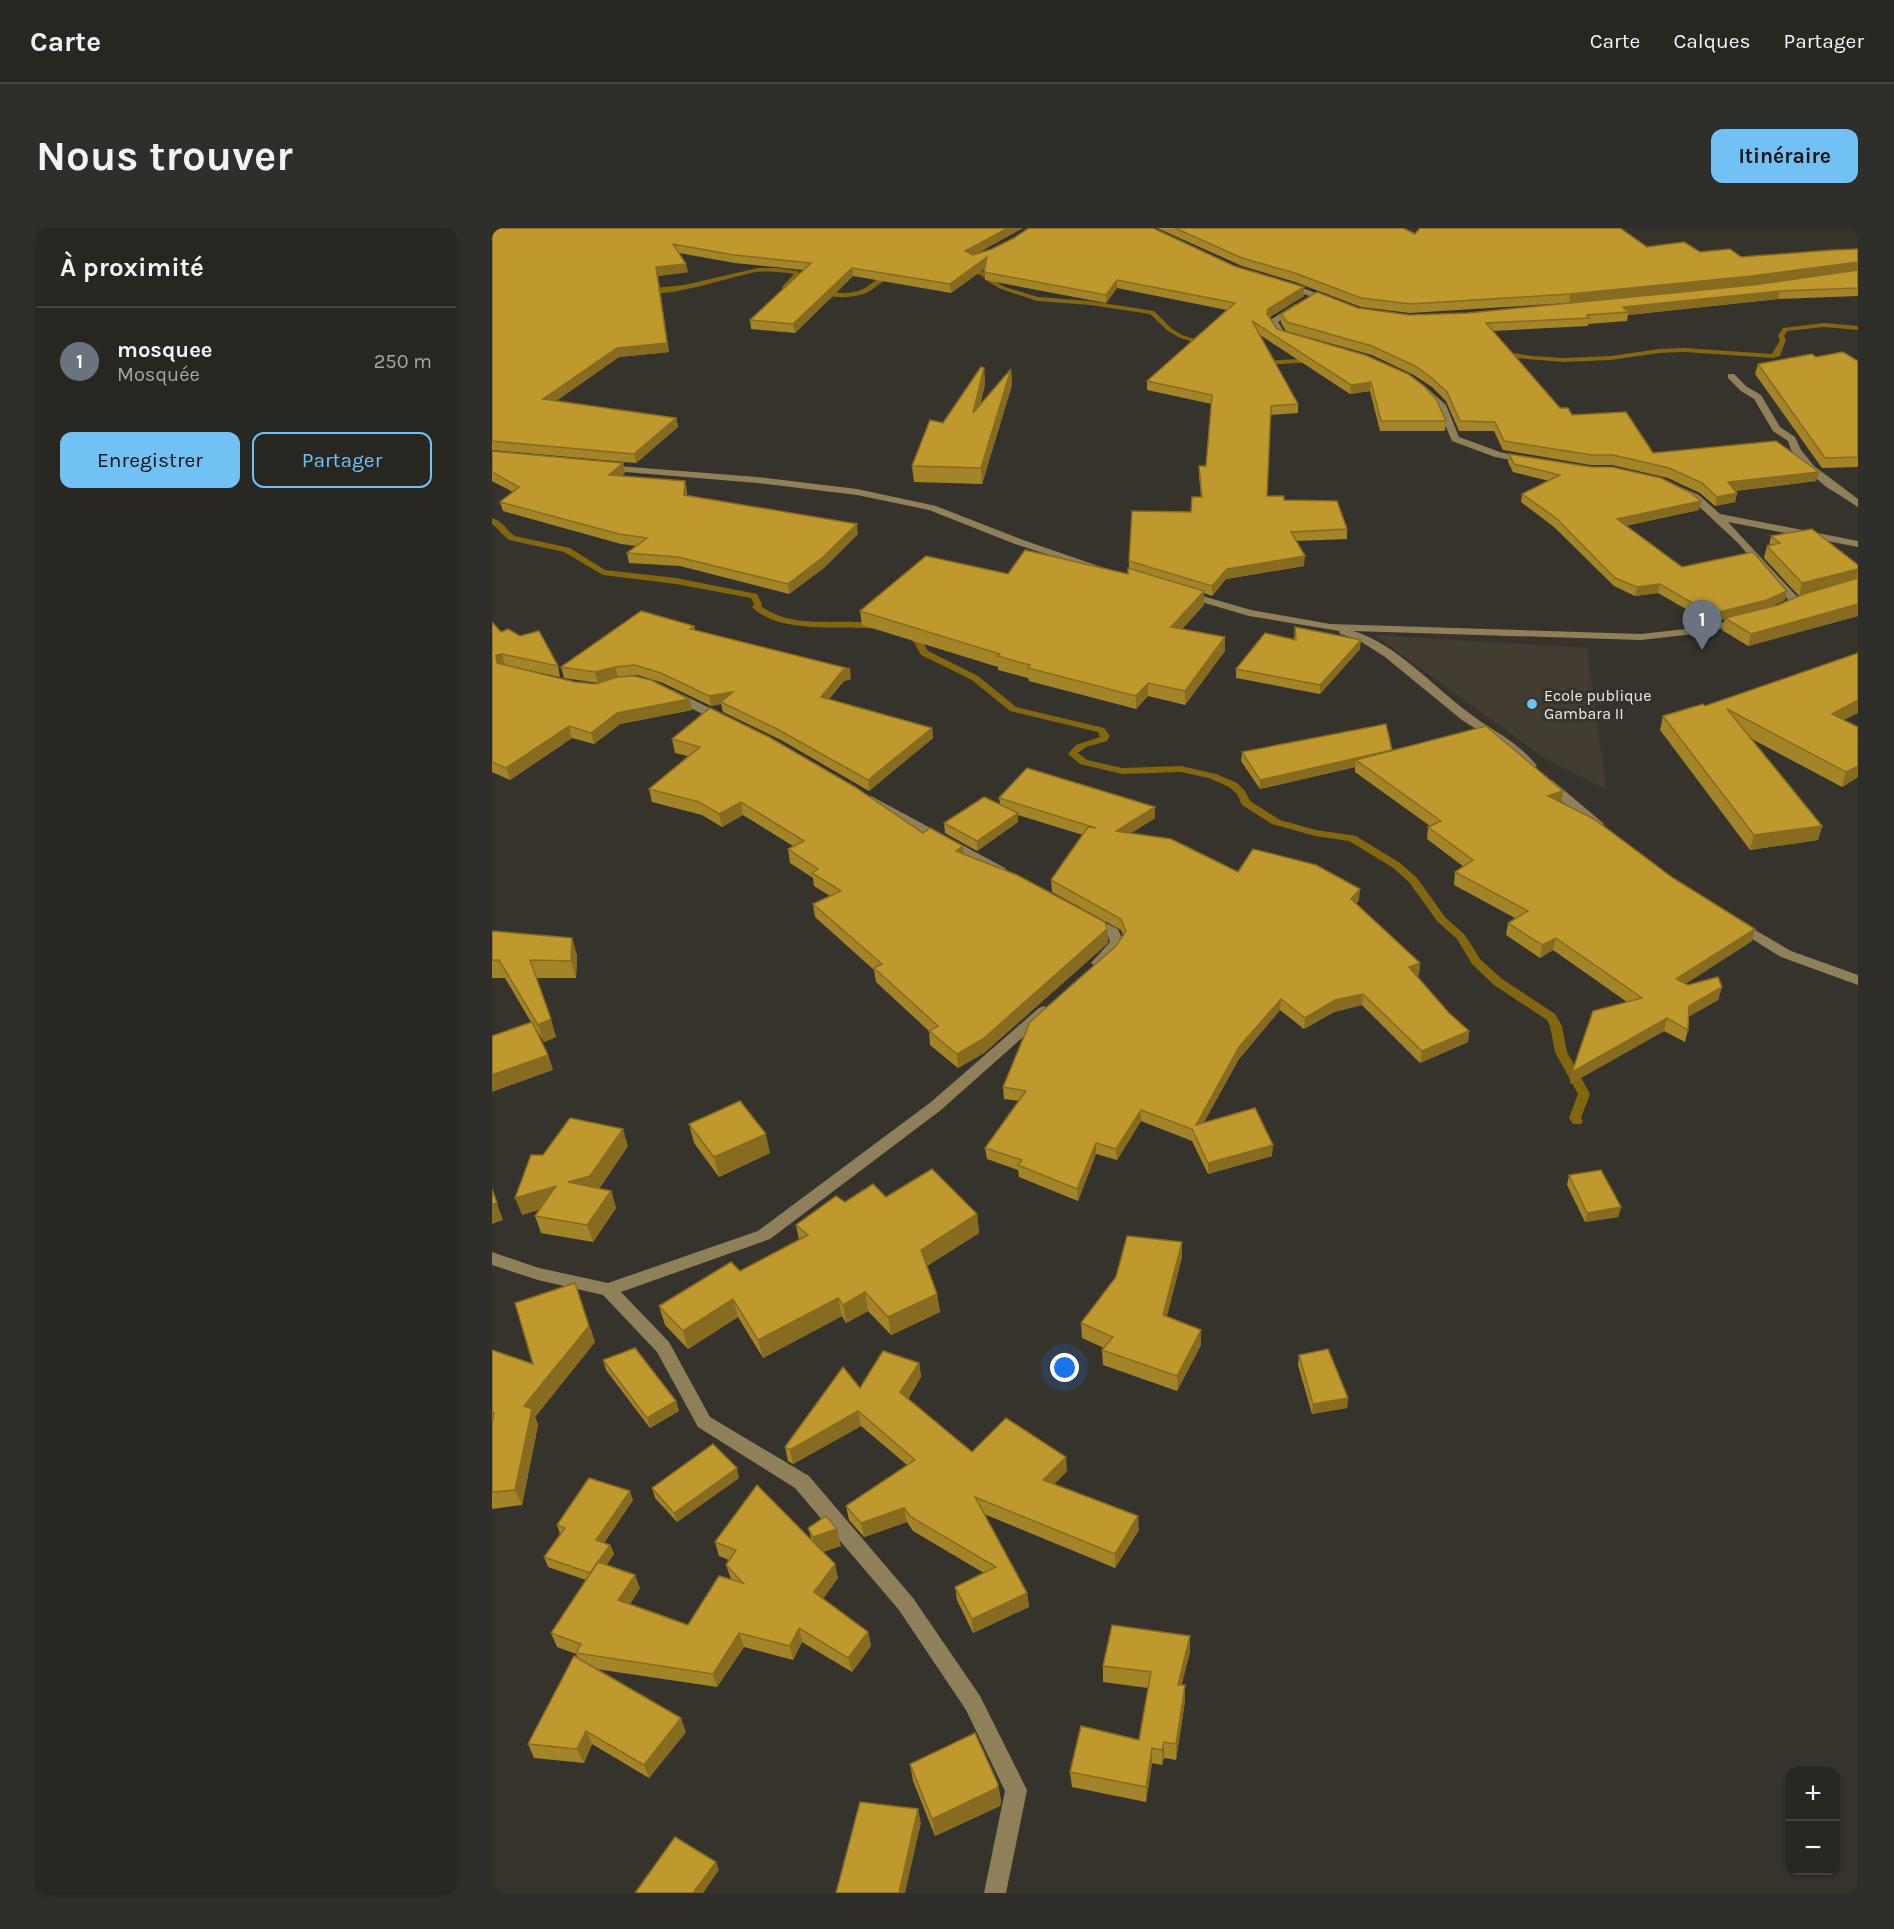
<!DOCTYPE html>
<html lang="fr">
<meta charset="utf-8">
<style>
body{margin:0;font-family:Karla,sans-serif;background:#302e2a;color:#f1f3f6}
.controls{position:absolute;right:18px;bottom:18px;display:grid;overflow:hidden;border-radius:12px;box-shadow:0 2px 4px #0004}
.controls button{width:54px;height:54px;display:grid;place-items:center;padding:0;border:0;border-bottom:2px solid #44433f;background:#282621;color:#f1f3f6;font:30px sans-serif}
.you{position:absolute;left:573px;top:1140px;width:21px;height:21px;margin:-15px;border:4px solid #fff;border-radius:50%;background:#1a73e8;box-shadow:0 0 0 9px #1a73e833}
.badge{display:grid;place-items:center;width:39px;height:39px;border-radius:50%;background:#71c1f5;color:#fff;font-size:20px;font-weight:700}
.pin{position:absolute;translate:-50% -50px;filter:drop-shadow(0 2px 3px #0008)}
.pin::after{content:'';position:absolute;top:32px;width:21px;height:18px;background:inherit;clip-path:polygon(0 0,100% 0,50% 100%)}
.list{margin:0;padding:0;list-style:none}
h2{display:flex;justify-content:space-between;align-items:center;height:78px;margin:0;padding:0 24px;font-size:26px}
h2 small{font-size:20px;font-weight:400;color:#a5a5a5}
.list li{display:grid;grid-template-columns:39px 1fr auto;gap:18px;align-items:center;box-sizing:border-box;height:108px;padding:0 24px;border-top:2px solid #44433f}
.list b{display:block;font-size:22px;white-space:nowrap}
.list p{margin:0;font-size:20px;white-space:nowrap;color:#a5a5a5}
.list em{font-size:20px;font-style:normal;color:#a5a5a5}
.actions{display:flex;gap:12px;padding:18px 24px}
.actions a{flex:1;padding:14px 0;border:2px solid #71c1f5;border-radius:12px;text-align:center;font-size:21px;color:#71c1f5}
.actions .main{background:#71c1f5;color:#111}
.map{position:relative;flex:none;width:1366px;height:1665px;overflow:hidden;border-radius:12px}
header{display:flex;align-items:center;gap:36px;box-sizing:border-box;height:84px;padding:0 30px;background:#282621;border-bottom:2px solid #44433f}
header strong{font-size:28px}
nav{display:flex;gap:33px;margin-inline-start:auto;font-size:21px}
.intro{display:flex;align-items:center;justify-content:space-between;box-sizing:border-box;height:144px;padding:0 36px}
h1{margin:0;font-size:42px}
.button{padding:15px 27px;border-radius:12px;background:#71c1f5;color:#111;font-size:21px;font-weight:700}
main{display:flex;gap:36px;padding:0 36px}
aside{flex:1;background:#282621;border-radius:12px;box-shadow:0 2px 4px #0004}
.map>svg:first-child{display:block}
.built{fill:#423d30}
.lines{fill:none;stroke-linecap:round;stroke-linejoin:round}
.stream{fill:#826610;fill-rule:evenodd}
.minor{fill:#8f805a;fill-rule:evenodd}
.wall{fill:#a48428}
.shaded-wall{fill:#866b20}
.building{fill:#bf992e;stroke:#866b20;stroke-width:1.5}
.poi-dot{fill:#71c1f5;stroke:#36332c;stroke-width:2}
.labels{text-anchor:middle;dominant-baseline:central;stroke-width:6;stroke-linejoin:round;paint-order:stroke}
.far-poi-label{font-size:16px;fill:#eae8e4;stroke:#36332c;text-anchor:start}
</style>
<header>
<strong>Carte</strong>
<nav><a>Carte</a><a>Calques</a><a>Partager</a></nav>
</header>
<div class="intro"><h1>Nous trouver</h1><a class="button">Itinéraire</a></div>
<main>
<aside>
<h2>À proximité<small></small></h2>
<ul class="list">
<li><span class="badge" style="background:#6b7280">1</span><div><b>mosquee</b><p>Mosquée</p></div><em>250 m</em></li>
</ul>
<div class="actions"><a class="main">Enregistrer</a><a>Partager</a></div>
</aside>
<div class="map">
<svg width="1366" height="1665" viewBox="0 0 1366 1665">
<rect width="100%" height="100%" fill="#36332c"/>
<path class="built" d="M882,407l213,13 19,141 -60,-30z"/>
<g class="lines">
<g class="stream">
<path d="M266,40h19l21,3 2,3 -12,13 15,5 -3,2 -18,-5v-2l12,-13c-13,-2 -25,-3 -38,-2 -24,4 -94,29 -113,19l3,-2 38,-4z"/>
<path d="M472,40l21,4 9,9 11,6 33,10 52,4 64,10 18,18 10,6 13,4 8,11 -6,1 -7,-10 -12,-4 -10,-6 -18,-17 -60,-9 -53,-4 -36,-12 -11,-6 -9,-8 -19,-4v-2z"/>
<path d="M401,45l3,2 -1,1c-11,3 -16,9 -25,15 -14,8 -39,8 -53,1l3,-2c14,2 30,6 43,-1 11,-6 17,-14 30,-16z"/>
<path d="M1332,95l34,3v4l-34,-3 -37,4 -3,5 2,4 -6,16 -7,2 -89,-6 -25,1 -48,7 -47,2 -48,-4 -20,-5 4,-2 32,5 32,2 47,-2 48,-7 25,-1 88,6 8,-14 -2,-4 5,-8z"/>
<path d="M823,130h3v4l-57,3 -4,-2 4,-2z"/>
<path d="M0,290c14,5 13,12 23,18l55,12 35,22 71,8 81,16 5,10 -1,2c26,20 63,15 94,16 9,0 20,-1 27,4l-4,3c-36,-4 -99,6 -126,-22l2,-3 -3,-6 -75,-14 -73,-9 -39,-23 -55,-12c-7,-5 -10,-11 -17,-16z"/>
<path d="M414,403l15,7 7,13 50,25 38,31 88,21 6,8 -3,5 -21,6 -8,6 9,7 35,8 59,-2 35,8 21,9 8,8 5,10 30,19 36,10 40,6 44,27 17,15 28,39 20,18 15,24 22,20 53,35 7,12 5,26 23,42 -9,24 2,3 -2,3h-8l-4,-6 9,-24 -23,-42 -5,-26 -3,-6 -53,-35 -22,-21 -15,-25 -20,-18 -28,-39 -17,-15 -43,-26 -34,-5 -43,-12 -30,-19 -5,-11 -8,-7 -20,-9 -28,-6 -59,2 -42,-10 -12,-10 8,-9 24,-8 -2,-5 -88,-21 -38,-31 -51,-25 -7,-13 -13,-8z"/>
</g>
<g class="minor">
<path d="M792,55h6l46,18 -7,2 -45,-16z"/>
<path d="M803,76l7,2 -24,16 7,11 14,3 1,2 -4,3 -17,-4 -10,-16z"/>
<path d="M1236,146h6l13,13 14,8 19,32 15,10 6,13 13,16 44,33v8l-33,-21 -18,-16 -16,-20 -3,-9 -15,-10 -19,-32 -13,-8 -13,-13z"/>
<path d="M928,159h6l20,18 13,32 41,15 33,8 -5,3 -33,-6 -43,-16 -15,-35 -17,-15z"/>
<path d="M113,237l152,12 100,12 79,17 87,34 87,30 -1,2h-8l-86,-28 -86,-34 -72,-15 -100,-12 -155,-13v-4z"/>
<path d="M1191,260l16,7 21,19 138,27v6l-130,-25 74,80 -6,3 -4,-1 -55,-62 -46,-43 -13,-8z"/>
<path d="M693,363l66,19 79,14 311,10 62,-7 40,-10 6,3 -2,2 -44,11 -62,7 -288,-9c42,12 81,56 116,82 23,18 50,29 68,53l-6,4 -4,-1 -24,-23 -41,-26 -77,-63 -28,-18 -17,-5 -1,-3 -90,-15 -68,-20v-4z"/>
<path d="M181,462l55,27 2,3 -2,3h-8l-51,-26v-6z"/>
<path d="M1056,551l4,1 51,43 1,3 -1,3h-10l-49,-43 -2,-3 2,-3z"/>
<path d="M379,568l134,72 2,3 -7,4 -5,-1 -129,-71 -1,-3z"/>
<path d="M598,687l28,14 6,14 -21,23 -5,2 -7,-5 19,-21 -3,-8 -22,-12 -2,-3z"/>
<path d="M1246,692l53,31 67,24v10l-77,-28 -48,-30 -2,-3z"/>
<path d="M552,778l7,5 -2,3 -108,96 -171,129 -149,53 48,50 41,75 99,59 104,122 67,98 47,94 -21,103h-22l21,-102 -39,-81 -67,-100 -104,-122 -97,-61 -41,-75 -54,-57 -65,-15 -46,-15v-13l47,16 69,15 150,-52 173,-129 108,-94z"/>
</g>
</g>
<g class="wall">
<path d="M0,0h531l-47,26 258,12 70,30 -34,21 7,12 169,92 -1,10h-65l-10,-40 -20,3 -90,-59 38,69v9l-28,2 -3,81 17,4 63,29v10l-51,2 8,25 -78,13 -14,17 -8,-3v12l-22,24 43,22 -40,54 -37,-9 -12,13 -107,-28 -1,-3 -30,-8v-3l-136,-42 -2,-14 148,-37h120l1,-6v-7l62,-49 10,-15 -2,-22v-9h7l6,-62 -65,-14v-9l80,-71 -110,-22 -11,15 -121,-23v-12l-34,25 -98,-17 -58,57 -44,-4 -1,-9 53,-50 -68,-7 -56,-10 9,19 -30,4 11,76 -50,5 -63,44 120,17 2,9 -42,36 -144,-13z"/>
<path d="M665,0h246l12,6 232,13 94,10 117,-8v47l-80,3 -150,16 -1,6 -39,3v2l-95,5 67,77 93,45 163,28 -81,10 2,2 -2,9 -20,4 -15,-13 -32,-15 -56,-13h-22l-87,-15 -9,-19h-35l-13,-30 -14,-14 -18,-12 -42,-20 -86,-24 -5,-8v-9l77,-6 52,7 58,-2 100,-10 -158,10 -49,-6 -66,-25 -53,-16z"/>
<path d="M1324,129l42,4v106l-36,1 -67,-94 3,-10z"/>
<path d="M492,140l1,16 -5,21 31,-36 1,16 -30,99 -68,-2 -2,-16 31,-43z"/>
<path d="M0,223l131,12 2,10 -4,3 66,14v5l171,39 -33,33 -36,27 -109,-28 -51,-3 -2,-10 9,-7 -15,-2 -118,-33 -3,-9 13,-10 -21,-11z"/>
<path d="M1017,226l190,56 -74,16 57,41 103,33 -15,7 8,-2 24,-10 -3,1 -35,-38 3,-12h2l2,-10 87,29v51l-110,30 -26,-16 3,-11 -15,4 -52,-30 -23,3 -21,-10 -60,-59 -33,-25 1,-8 27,-13 -36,-9 -5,-10z"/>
<path d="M0,394l9,10 57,34 2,11 -55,-12 70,17 21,2 18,-6 -16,5 -34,-5 -3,-11 133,-41 1,5 156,48 -7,2 -15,18 103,29 1,10 -64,53 -88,-51 -58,-28 -2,-8 -10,2 -48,-23 -25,-8 -20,2 74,33 -72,14 -26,20 -22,-6 -62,42 -18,-8z"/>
<path d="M803,399l65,22 -40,45 -84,-16v-9l58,-29z"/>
<path d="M1213,478l139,14 14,7v50l-16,10 -92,-49 72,88 -4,14 -68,10 -90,-120 3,-14z"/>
<path d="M218,480l213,125 184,96 1,14 -124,110 -26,15 -28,-23 -1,-14 -53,-49 -2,-12 -59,-53 -2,-13 17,-8 -16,-10 -1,-8 -23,-15 -2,-14 5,-3 -50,-31 -21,12 -20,-12 -50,-13 -3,-13 39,-33 -13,-3 -3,-14z"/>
<path d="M900,522l-1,1 170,51 191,139 -67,43 3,1 34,2 -4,13 -30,17v13l-3,12 -21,-11 -94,53 2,-12 55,-70 -74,-52 -13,8 -34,-23 2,-12 7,-5 -61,-33 1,-13 9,-5 -37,-28 1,-12 2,-1 -75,-54v-5l-95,22 -19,-28 1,-9z"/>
<path d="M507,570l156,9v11l-24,15 107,39 121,28 -3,4 64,59 -1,12 -3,1 33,37 20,18 -1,11 -48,21 -58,-58 -28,7 -30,17 -24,-19 -41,49 -36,64 69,33 -64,18 -16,-33 -51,-20 -24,39 -21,-6 -18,47 -59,-24 -1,-7 -31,-11 -2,-11 34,-47 -15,-2 -1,-12 113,-141 7,-11 -2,-5 -69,-38 -1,-12 32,-45 -65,-20v7l-41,29 -32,-18 -1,-10 56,-19z"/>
<path d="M0,703l80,7 5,18 -1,22h-40l20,59 -12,5 -10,-16 14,29 5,15 -22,-48 -26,-44h-13z"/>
<path d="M197,896l81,29 -51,24 -25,-34z"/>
<path d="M136,918l-29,43 12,2 5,17 -23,34 -52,-9 -6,-17 5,-7 -18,6 21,-60z"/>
<path d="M1077,947l52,32 -3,10 -33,5 -18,-37z"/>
<path d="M394,969l91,17 2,19 -52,33 10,28 3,18 -49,23 -23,-24 -22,12 -4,-7 -79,42 -25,-41 -50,32 -23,-24 -6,-19 81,-35 59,-31 -3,-15 49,-23z"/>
<path d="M690,1014v15l-15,59 34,29 -24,46 -74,-26 -1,-15 2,-2 -22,-10 -1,-15z"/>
<path d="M83,1055l20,59 -60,75 3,8 -16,80 -30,4v-159l41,14z"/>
<path d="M807,1127l49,43 -1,10 -35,6 -14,-49z"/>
<path d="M111,1132l73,41 3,10 -29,17 -44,-58z"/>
<path d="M427,1135l2,14 -13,22 64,53 95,19 -13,13 85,46 -24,38 -131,-54 43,79 2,14 -56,26 -16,-33 -2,-13 29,-14 -71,-42 -6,-9 -43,15 -15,-17 -3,-14 61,-41 -46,-39 -68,38 -5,-3 -3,-14 75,-59z"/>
<path d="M247,1250l-62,44 -22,-24 -3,-10z"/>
<path d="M141,1272l-29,43 6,2 4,9 -8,11 34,23 -10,16 58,21 43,-46 -5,-14 3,-5 -10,-4 -4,-14 97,-1 -4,-13 33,18 -18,6 15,26 -15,20 45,34 3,14 -19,26 -50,-30 -9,18 -49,-13 -27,40 -121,-18 90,63 -37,46 -57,-34 -8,19 -50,-5 -6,-14 50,-85 -2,-5 -19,-7 -6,-14 35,-53 -38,-13 -4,-10 16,-23 -3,-9z"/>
<path d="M698,1424l-9,33h4v16l-9,59 -12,-2 -2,7 -10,-2 -6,39 -74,-15 -2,-15 69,-32 9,-52 -45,-6v-16z"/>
<path d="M418,1536l88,20 3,17 -1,5 -65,30 -22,-55z"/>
</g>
<g class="shaded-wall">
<path d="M516,0h15l-57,31 -1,-8z"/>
<path d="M495,29l1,9 -37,27 -1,-9z"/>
<path d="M1366,34v8l-107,15 -182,18 1,-9z"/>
<path d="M194,36l2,8 -30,4 11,76 -50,5 -74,51 -2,-9 113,-132z"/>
<path d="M360,40l1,8 -58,57 -2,-9z"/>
<path d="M625,52v8l-11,15v-8z"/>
<path d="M812,59v9l-36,22 -1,-4 1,-5z"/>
<path d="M1288,63l-2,8 -150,16v-3l-5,-5z"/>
<path d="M492,140l1,16 -10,45 -2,-16z"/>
<path d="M519,141l1,16 -30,99 -1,-16z"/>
<path d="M879,154l-1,9 -20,3 1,-9z"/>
<path d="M184,190l2,9 -42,36 -2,-9z"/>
<path d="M131,235l2,10 -14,12 -2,-10z"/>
<path d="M1327,244l-3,9 -90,11 2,-10z"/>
<path d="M193,253l2,9 -1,14 -2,-9z"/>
<path d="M1245,265l-2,9 -20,4 2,-9z"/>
<path d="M1209,273l-2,9 -84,18 2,-9z"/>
<path d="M365,296l1,10 -33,33 -36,27 -1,-10z"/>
<path d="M813,328l-1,10 -78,13 -14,17v-10l15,-17z"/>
<path d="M1366,341l-1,12 -58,15 3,-13z"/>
<path d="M1168,356l-2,9 -23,3 2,-9z"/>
<path d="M712,363v14l-33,35v-13z"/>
<path d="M1295,363l-2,9 -20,9 -40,9v1l-15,4 1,-9z"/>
<path d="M1366,376v12l-110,30 3,-12z"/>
<path d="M733,409v14l-40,54v-14z"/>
<path d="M869,412l-1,9 -40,45v-9z"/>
<path d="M10,426l3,11 -8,-2 -1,-8z"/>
<path d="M123,439l3,10 -20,6 -3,-11z"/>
<path d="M358,441l1,10 -7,2 -22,26 -1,-10 22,-27z"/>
<path d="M656,455v13l-12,13v-13z"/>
<path d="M241,464l-12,10v2l-10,2 -2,-10z"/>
<path d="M197,471l3,11 -72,14 -26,20 -3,-11 26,-20z"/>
<path d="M1366,472v13l-30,15 4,-14z"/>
<path d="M77,498l3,12 -62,42 -4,-12z"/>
<path d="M440,500l1,10 -64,53 -1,-11z"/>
<path d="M900,522l-1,9 -35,1 -1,7 -95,22v-9z"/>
<path d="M1366,538v11l-16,10 4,-15z"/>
<path d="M1071,563l-2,12 -13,-7z"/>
<path d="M249,574l2,13 -21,12 -3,-13z"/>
<path d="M663,579v11l-38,24 -1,-11z"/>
<path d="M526,585v9l-41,29v-10z"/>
<path d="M1330,598l-4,14 -68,10 4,-15z"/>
<path d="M471,618l2,13 -9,-8z"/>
<path d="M868,661l-1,11 -9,11 1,-12z"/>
<path d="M615,701l1,14 -124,110 -26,15 -1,-14z"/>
<path d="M1263,701l-3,12 -79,51 3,-13z"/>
<path d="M80,710l5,18 -1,22 -5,-17z"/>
<path d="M1064,710l-3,12 -13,8 2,-13z"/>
<path d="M928,735l-1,12 -12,4 2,-12z"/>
<path d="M1230,759l-4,13 -32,18 3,-12z"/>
<path d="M871,766l-1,11 -28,7 -30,17 1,-11 30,-18z"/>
<path d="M789,771l-1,11 -41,49 -43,78v-12l43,-78z"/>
<path d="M1175,790l-3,13 -94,53 2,-12z"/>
<path d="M59,791l5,18 -12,5 -6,-17z"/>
<path d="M977,803l-1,11 -48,21 2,-12z"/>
<path d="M56,827l5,15 -61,22v-17z"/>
<path d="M649,882v11l-24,39 -1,-11z"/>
<path d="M131,901l5,17 -32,47 -28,-11z"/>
<path d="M274,906l4,19 -51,24 -5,-20z"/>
<path d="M604,915v11l-18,47 -1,-12z"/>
<path d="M781,917l-1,11 -64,18v-11z"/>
<path d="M64,958l6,17 -40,12 -7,-17z"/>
<path d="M0,961l11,31 -11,4z"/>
<path d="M119,963l5,17 -23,34 -6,-17z"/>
<path d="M1129,979l-3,10 -33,5 2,-9z"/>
<path d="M485,986l2,19 -56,35 -2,-18z"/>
<path d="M690,1014v15l-19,73v-15z"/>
<path d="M373,1064l3,19 -22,12 -3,-18z"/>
<path d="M445,1066l3,18 -49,23 -3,-18z"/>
<path d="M346,1070l4,18 -79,42 -5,-18z"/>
<path d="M241,1071l5,18 -50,32 -5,-18z"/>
<path d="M97,1098l6,16 -60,75 3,8 -16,80 -7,-15 9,-84z"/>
<path d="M709,1102v15l-24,46v-15z"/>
<path d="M427,1135l2,14 -19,30 -2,-15z"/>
<path d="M856,1170l-1,10 -35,6 1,-10z"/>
<path d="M184,1173l3,10 -29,17 -3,-10z"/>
<path d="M366,1183l3,15 -68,38 -3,-14z"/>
<path d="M574,1229l1,14 -23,24 -1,-15z"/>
<path d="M245,1240l2,10 -62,44 -3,-9z"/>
<path d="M138,1263l3,9 -34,50 -3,-10z"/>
<path d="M412,1280l3,14 -43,15 -3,-14z"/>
<path d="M646,1288l1,14 -24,38v-14z"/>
<path d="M345,1301l4,17 -24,8 -4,-17z"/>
<path d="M118,1317l4,9 -19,29 -4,-10z"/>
<path d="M343,1336l3,14 -20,28 -4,-14z"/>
<path d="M143,1347l5,13 -16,26 -6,-14z"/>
<path d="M535,1365l2,14 -56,26 -1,-14z"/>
<path d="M307,1400l3,14 -9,18 -3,-14z"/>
<path d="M376,1404l3,14 -19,26 -4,-14z"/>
<path d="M247,1405l5,14 -27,40 -4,-13z"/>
<path d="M698,1408v16l-12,48v-15z"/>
<path d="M693,1457v16l-9,59v-16z"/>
<path d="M189,1490l5,14 -37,46 -5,-13z"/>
<path d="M94,1503l6,13 -8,19 -7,-14z"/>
<path d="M672,1514v16l-2,7v-15z"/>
<path d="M660,1520v15l-6,39v-15z"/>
<path d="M506,1556l3,17 -1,5 -65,30 -3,-17z"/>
<path d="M426,1581l3,14 -16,70h-6z"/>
<path d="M224,1634l3,8 -16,23h-10z"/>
</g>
<g class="building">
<path d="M0,0h516l-43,23 8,4 19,-6 22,-11 15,-10h124l81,38 70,21 -36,22 -1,5 10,15 88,26 43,19 16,12 12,13 10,22h-65l-10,-39 -20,3 -99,-64 46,83 -27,2 -4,90h17v4l53,1 10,28 -56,3 14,24 -78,13 -15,17 -83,-25 3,-50 59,1 1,-15h10l-3,-31h7l6,-71 -65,-14 88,-78 -118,-23 -11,15 -122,-23 3,-15 -37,27 -98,-16 -59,56 -43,-4 61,-57 -77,-8 -61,-11 13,20 -30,3 11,76 -50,5 -74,51 133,19 -42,36 -142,-13z"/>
<path d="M683,0h228l12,6 5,-6h200l27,19 37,-5 16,10 30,-3 11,8 92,-7 25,-1v13l-106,14 -182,18 -159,10 -50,-6 -66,-25 -53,-15z"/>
<path d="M1366,42v18l-78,3 -157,16 5,5 -41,3 2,3 -103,5 74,85h8l4,7 54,-3 27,41 123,-12 43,31 -91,10 9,11 -20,4 -15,-14 -33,-15 -56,-13h-21l-88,-14 -9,-19 -35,-1 -13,-29 -15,-14 -17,-12 -43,-20 -85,-24 -6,-8 36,-22 41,16 52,7 58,-2 285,-28z"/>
<path d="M1351,124l15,9v96l-33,1 -67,-94 54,-10 4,3z"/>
<path d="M489,139l3,1 -11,45 38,-44 -30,99 -69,-2 18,-46 13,3z"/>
<path d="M0,223l131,12 -14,12 76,6 -1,14 173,29 -34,33 -35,27 -110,-27 -51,-4 20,-15 -28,-4 -119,-32 19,-15 -27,-15z"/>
<path d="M1017,226l82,13h21l49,11 30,15 10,8 -84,18 65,48 71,-15 34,39 -20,9 -56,14 -51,-30 -23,3 -22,-9 -59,-60 -34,-24 38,-19 -46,-11z"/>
<path d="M1320,301l46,36v4l-56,14 -35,-37 13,-3 -9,-7z"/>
<path d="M533,322l103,24v-6l76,23 -33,36 54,10 -40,54 -37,-8 -12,13 -108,-28 2,-3 -33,-9 3,-2 -140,-43 66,-55 82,18z"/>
<path d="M1366,350v26l-107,30 -26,-16 53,-13 26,-11z"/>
<path d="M149,383l53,15 -4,3 160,40 -7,1 -22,27 111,31 -64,52 -89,-50 -58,-28 12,-10 -24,4 -48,-23 -26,-8 -20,2 -20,5 -34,-5z"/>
<path d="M0,394l9,10 7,-3 12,7 19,-5 19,35 -56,-12 -6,1 1,8 78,19 21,2 21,-7 17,-1 17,4 38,19 -72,14 -26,20 -22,-7 -63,42 -14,-6z"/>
<path d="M803,399l66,13 -41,45 -84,-16 29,-36 31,7z"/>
<path d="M1366,425v47l-26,14 26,13v39l-12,6 -119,-63 95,117 -68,9 -91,-119 40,-12 2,2z"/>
<path d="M218,480l59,29 86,50 68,46 7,-5 33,18 -7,5 61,24 88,47 2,7 -124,110 -26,15 -28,-23 9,-5 -64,-58 8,-4 -69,-60 28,-13 -29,-18 6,-4 -30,-20 16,-8 -63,-39 -22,12 -20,-12 -50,-13 51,-42 -28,-8z"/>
<path d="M894,496l6,26 -132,30 -18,-28z"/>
<path d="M994,498l77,65 -15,5 46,23 79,59 82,51 -79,50 12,6 30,-8 4,10 -33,19 -1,24 -21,-12 -95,54 21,-61 49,-13 -86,-60 -14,7 -34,-22 20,-12 -73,-39 18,-12 -45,-33 13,-6 -85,-61z"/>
<path d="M535,540l128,39 -39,24 55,8 67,33 15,-23 63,16 44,24 -9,10 69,64 -11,4 40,46 20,18 -47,20 -59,-57 -28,6 -30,18 -24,-19 -42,48 -43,78 59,-17 18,37 -65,18 -16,-34 -51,-19 -25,39 -20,-6 -19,46 -59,-24 4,-5 -37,-12 41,-57 -23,-4 27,-65 86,-76 10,-15 -5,-12 -70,-39 37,-53 8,1 -97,-30z"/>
<path d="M492,569l34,16 -41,28 -33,-18z"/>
<path d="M0,703l80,7 -1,23 -41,-1 21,59 -13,6 -39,-65h-7z"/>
<path d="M40,794l16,33 -56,20v-39z"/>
<path d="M248,873l26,33 -52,23 -25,-33z"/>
<path d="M78,890l53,11 -33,47 -22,6 43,9 -24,34 -52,-9 21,-30 -41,12 16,-43h12z"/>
<path d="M440,941l45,45 -56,36 16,44 -49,23 -23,-25 -22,13 -5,-7 -80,42 -25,-41 -50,32 -24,-25 72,-44 9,9 68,-36 -12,-10 40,-29 9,6 28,-18 13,13z"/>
<path d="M1109,942l20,37 -34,6 -18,-38z"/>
<path d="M0,961l5,14 -5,1z"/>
<path d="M635,1008l55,6 -19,73 38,15 -24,46 -75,-26 11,-13 -32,-14 35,-46z"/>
<path d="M83,1055l14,43 -65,80 8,3 -17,81 -23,2v-68l2,-11 -2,-1v-62l41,14 -18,-61z"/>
<path d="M143,1120l41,53 -29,17 -44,-58z"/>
<path d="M836,1121l20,49 -35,6 -14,-49z"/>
<path d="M391,1123l36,12 -19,29 72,60 34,-34 60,39 -23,23 95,36 -23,38 -140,-57 52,96 -55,26 -17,-32 41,-20 -85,-50 -7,-9 -43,15 -15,-17 69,-46 -57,-49 -68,39 -5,-3 58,-80 17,21z"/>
<path d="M221,1216l24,24 -63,45 -22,-25z"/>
<path d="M97,1250l41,13 -34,49 14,5 -20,28 -46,-16 21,-29 -8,-3z"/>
<path d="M265,1257l78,79 -21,28 54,40 -20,26 -49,-30 -9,18 -51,-13 -26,41 -137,-21 5,-9 -30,-11 47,-71 37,13 -17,25 70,25 31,-49 24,7 -17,-18 10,-15 -21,-8z"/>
<path d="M334,1288l11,13 -24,8 -5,-9z"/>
<path d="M620,1397l78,11 -12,49h7l-9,59 -12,-2 -2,8 -10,-2 -6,39 -76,-15 11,-46 58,14 12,-68 -48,-6z"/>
<path d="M82,1428l107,62 -37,47 -58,-34 -9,18 -49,-5z"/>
<path d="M483,1505l23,51 -1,4 -65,31 -22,-55z"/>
<path d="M368,1574l58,7 -19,84h-63z"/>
<path d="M183,1609l41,25 -23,31h-58z"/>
</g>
<circle class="poi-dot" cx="1040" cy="476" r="6"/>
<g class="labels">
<g class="far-poi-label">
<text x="1052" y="467">Ecole publique<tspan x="1052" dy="18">Gambara II</tspan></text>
</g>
</g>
</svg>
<div class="controls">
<button>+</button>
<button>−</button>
</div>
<div class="you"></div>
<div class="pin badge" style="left:1210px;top:422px;background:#6b7280">1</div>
</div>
</main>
